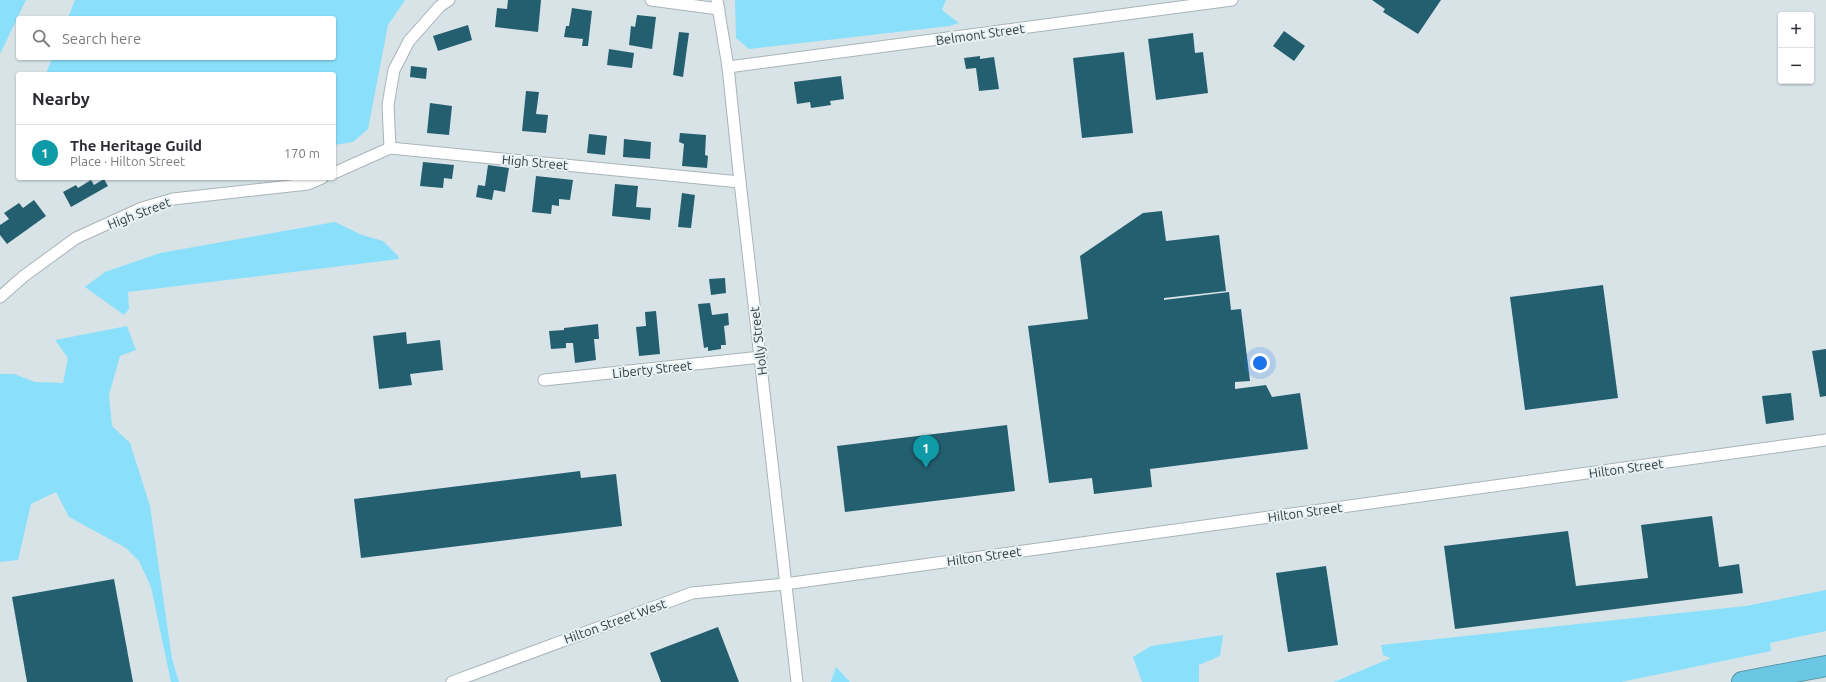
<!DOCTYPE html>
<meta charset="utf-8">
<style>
body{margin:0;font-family:Ubuntu,sans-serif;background:#f7f7f7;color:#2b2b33}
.controls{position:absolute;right:12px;top:12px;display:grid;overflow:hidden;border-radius:4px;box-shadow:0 1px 3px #0004}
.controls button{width:36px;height:36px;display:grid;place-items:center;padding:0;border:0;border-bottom:1px solid #e1e1e2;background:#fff;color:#2b2b33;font:20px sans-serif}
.you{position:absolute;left:1260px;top:363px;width:14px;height:14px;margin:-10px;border:3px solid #fff;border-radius:50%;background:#1a73e8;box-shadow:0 0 0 6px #1a73e833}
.badge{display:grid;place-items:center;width:26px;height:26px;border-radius:50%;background:#aa441d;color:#fff;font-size:13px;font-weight:700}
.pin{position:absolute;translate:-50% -33px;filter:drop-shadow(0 1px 2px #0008)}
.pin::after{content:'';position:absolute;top:21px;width:14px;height:12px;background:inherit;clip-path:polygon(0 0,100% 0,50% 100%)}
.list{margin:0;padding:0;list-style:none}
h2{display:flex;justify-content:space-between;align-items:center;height:52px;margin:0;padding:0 16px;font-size:17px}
h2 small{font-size:13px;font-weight:400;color:#7c7c81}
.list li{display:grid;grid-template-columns:26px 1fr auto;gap:12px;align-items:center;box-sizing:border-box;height:56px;padding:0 16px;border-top:1px solid #e1e1e2}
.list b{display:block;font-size:15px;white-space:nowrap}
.list p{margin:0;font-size:13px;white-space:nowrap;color:#7c7c81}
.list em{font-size:13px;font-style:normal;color:#7c7c81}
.icon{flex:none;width:22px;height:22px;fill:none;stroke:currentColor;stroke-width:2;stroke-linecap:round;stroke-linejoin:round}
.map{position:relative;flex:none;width:1826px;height:682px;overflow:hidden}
.search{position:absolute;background:#fff;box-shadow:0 1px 3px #0004;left:16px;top:16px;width:320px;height:44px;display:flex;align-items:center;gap:10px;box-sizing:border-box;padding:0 14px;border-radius:4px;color:#7c7c81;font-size:15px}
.panel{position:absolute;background:#fff;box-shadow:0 1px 3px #0004;left:16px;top:72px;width:320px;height:108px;border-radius:4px}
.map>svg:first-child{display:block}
.green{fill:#8ae0fa}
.building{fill:#245f70}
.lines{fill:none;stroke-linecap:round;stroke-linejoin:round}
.street-casing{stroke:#a9b4b8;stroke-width:13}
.highway-casing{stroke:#5997aa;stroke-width:22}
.street{stroke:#fff;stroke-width:11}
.highway{stroke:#6ac8e4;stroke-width:20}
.labels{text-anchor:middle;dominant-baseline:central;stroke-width:4;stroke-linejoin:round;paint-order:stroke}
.street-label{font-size:13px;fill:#393d3f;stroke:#e5f1f4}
</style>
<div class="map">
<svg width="1826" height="682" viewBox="0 0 1826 682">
<rect width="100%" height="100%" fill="#d8e3e7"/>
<g class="green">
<path d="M0,0h26l-26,54z"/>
<path d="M75,0h330l-17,25 -20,104 -15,13 -19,3v-71h-288l6,-16h282v-40h-266z"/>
<path d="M735,0h211l-4,10 17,13 -9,3 -201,23 -13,-11z"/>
<path d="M335,222l27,13 21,6 15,15 1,3 -271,33 1,17 -5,6 -39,-28 20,-15 55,-19z"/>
<path d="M127,326l9,24 -16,6 -11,39 3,31 18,17 20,63 22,153 7,23h-8l-20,-95 -12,-26 -13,-13 -57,-31 -13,-25 -25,12 -13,56 -18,2v-188h14l21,8 28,1 5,-25 -13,-18z"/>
<path d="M1826,590v41l-56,12 1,8 -150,31h-287l57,-24 -8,-3 -2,-10 365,-39z"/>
<path d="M1223,635l-3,21 -21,9v17h-57l-9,-25 18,-11z"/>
<path d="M836,667l14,15h-19z"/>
</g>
<g class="building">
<path d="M508,0h33l-3,32 -43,-5 2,-19 10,1z"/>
<path d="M1372,0h69l-23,34 -35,-22 2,-3z"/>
<path d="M572,8l20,3 -4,35h-6l1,-7 -19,-2 2,-11h3z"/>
<path d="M637,15l19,2 -4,32 -23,-4 2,-19 4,1z"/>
<path d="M468,25l4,15 -34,11 -5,-15z"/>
<path d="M1284,31l21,15 -11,15 -21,-15z"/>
<path d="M679,32l10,1 -6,44 -10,-2z"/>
<path d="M1193,33l2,20 8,-1 5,41 -52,7 -8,-61z"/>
<path d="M609,49l25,4 -2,15 -25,-3z"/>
<path d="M1124,52l9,81 -51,5 -9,-80z"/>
<path d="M980,56v3l14,-2 5,32 -20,2 -3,-23 -10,1 -2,-11z"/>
<path d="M411,66l16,2 -1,11 -16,-2z"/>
<path d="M841,76l3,23 -14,2 1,4 -20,3 -1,-6 -13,2 -3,-22z"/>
<path d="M526,91l13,1 -3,22 12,1 -2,18 -24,-2z"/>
<path d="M430,103l22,3 -3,29 -22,-2z"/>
<path d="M680,133l26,2 -1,20 3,1 -1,12 -25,-2 2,-22 -5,-2z"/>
<path d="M589,134l18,2 -2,19 -18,-2z"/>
<path d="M624,139l27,3 -1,17 -27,-2z"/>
<path d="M423,162l31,3 -2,14 -8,-1 -1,10 -23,-2z"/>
<path d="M488,165l21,3 -4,24 -11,-2 -2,10 -16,-3 2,-12 7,1z"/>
<path d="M536,176l37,4 -3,20 -11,-1v7l-7,-1 -1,9 -19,-2z"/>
<path d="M104,179l4,7 -37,21 -8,-15 13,-7 2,3 13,-8 3,5z"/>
<path d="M615,184l23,2 -2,21 15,1 -1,12 -38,-4z"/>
<path d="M682,193l13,2 -4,33 -13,-1z"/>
<path d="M34,200l12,16 -39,28 -7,-9v-10l9,-6 -5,-6 15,-10 4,5z"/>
<path d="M1162,211l4,30 53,-6 7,56 -62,7v2l65,-8 2,18 10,-1 9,72 -15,1v7l31,-4 6,12 28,-4 8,56 -158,20 2,18 -58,7 -2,-16 -43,5 -21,-157 60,-7 -8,-63 63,-43z"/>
<path d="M725,278l1,15 -15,2 -2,-16z"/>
<path d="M1603,285l15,113 -93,12 -15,-113z"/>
<path d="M710,303l2,12 16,-2 1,12 -5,1 2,19h-5v4l-13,2v-4l-4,1 -6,-44z"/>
<path d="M656,311l4,43 -21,2 -3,-29 10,-1 -1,-14z"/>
<path d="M598,324l1,15h-5l2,21 -21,3 -2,-20h-7v5l-15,1 -2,-18 15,-1v-2z"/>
<path d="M406,332l1,12 33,-4 3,30 -33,4 2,11 -33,4 -6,-53z"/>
<path d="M1826,349v47l-6,1 -8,-46z"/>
<path d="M1791,393l3,27 -28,4 -4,-28z"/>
<path d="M1007,425l8,66 -170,21 -8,-66z"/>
<path d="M580,471l1,7 35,-4 6,52 -261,32 -7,-59z"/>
<path d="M1712,516l7,51 20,-3 4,29 -288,36 -11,-83 124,-15 8,55 72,-8 -7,-53z"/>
<path d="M1326,566l12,79 -50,7 -12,-79z"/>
<path d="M114,579l19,103h-106l-15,-85z"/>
<path d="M718,627l21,55h-78l-11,-29z"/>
</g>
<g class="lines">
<defs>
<g id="street">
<path d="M651,0l68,9"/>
<path d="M717,0l11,67 12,115 57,500"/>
<path d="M728,67l504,-67"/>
<path d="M390,148l-2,-43 6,-35 15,-29 31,-35 9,-6"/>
<path d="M334,173l56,-25 350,34"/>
<path d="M0,297l24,-21 52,-38 66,-30 31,-9 135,-15 14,-6"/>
<path d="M544,380l217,-23"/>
<path d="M452,682l240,-89 93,-9 1041,-144"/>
</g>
<path id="highway" d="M1742,682l84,-16"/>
</defs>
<use href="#street" class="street-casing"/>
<use href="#highway" class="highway-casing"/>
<use href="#street" class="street"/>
<use href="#highway" class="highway"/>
</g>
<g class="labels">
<g class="street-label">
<text transform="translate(980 34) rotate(-8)">Belmont Street</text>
<text transform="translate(535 162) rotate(5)">High Street</text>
<text transform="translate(139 213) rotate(-21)">High Street</text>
<text transform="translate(758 341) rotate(-97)">Holly Street</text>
<text transform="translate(652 369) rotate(-6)">Liberty Street</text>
<text transform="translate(1626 468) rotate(-8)">Hilton Street</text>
<text transform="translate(1305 512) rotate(-8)">Hilton Street</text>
<text transform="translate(984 556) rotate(-8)">Hilton Street</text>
<text transform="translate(615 621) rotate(-20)">Hilton Street West</text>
</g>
</g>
</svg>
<div class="controls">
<button>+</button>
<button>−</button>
</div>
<div class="you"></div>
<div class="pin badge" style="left:926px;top:468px;background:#0f9aa8">1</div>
<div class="search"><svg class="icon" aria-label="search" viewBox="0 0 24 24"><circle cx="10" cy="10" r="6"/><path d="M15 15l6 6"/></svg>Search here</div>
<section class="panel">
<h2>Nearby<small></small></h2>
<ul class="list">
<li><span class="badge" style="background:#0f9aa8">1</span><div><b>The Heritage Guild</b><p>Place · Hilton Street</p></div><em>170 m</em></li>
</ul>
</section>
</div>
